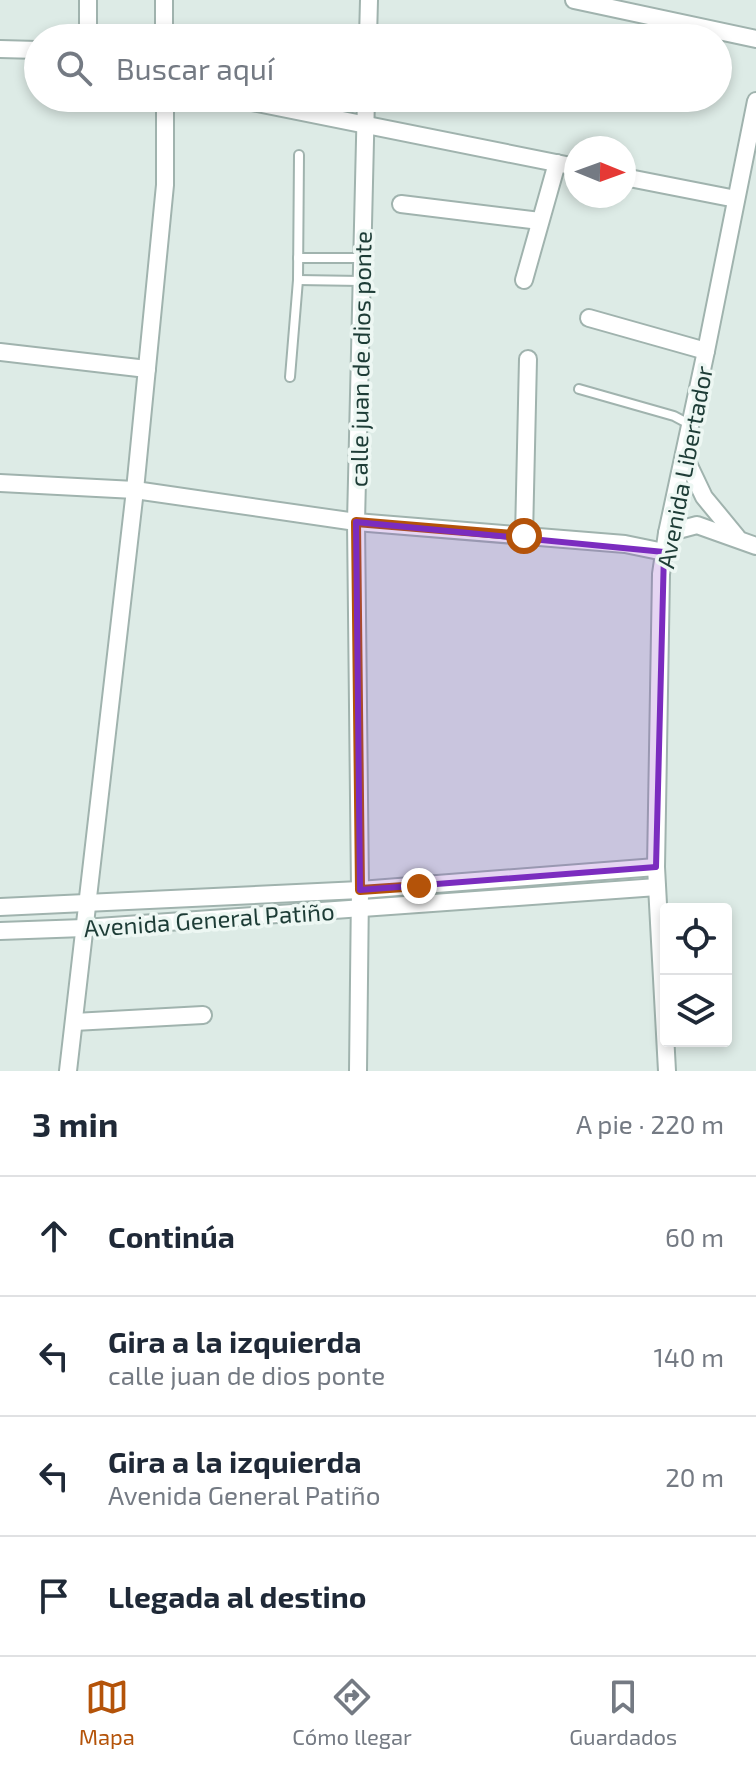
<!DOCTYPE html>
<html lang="es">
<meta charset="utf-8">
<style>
body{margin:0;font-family:"Exo 2",sans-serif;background:#f6f6f7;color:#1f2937}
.controls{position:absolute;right:24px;bottom:24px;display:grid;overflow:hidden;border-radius:8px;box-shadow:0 4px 12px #0003}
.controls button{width:72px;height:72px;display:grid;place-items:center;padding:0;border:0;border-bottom:2px solid #e0e1e3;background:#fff;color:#1f2937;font:40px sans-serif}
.compass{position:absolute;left:564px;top:136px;width:72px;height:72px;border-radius:50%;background:#fff;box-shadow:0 4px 12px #0003;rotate:91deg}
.stop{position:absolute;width:24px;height:24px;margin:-18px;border:6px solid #b45309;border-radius:50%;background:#fff}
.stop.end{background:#b45309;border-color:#fff;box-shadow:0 2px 8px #0008}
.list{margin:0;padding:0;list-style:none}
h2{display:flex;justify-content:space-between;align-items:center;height:104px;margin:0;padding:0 32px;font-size:34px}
h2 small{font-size:26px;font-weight:400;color:#747a83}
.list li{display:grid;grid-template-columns:52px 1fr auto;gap:24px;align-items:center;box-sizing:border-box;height:120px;padding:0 32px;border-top:2px solid #e0e1e3}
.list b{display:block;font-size:30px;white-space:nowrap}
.list p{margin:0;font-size:26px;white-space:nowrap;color:#747a83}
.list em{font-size:26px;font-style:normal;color:#747a83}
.icon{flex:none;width:44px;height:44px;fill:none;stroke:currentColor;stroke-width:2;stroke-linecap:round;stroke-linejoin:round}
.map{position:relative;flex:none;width:756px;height:1071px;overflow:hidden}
.search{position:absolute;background:#fff;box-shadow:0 4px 12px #0003;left:24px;right:24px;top:24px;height:88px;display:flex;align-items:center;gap:20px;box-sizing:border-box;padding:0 28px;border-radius:44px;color:#747a83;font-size:30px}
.sheet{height:584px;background:#fff}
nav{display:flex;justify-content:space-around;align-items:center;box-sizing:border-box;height:112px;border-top:2px solid #e0e1e3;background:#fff;font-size:22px;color:#747a83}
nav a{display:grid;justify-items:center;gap:4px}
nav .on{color:#b45309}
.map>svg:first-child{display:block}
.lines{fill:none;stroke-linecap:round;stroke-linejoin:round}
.lane-casing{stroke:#a0b3ae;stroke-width:12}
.street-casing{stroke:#a0b3ae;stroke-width:20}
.lane{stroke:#fff;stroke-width:8}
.street{stroke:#fff;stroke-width:16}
.route{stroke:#b45309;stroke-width:10}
.marked{fill:#7b2cbf;fill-opacity:0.2;stroke:#7b2cbf;stroke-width:6;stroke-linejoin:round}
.labels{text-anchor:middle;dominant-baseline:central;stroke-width:7;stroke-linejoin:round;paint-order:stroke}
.street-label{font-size:24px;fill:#1d3c36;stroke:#edf7f3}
</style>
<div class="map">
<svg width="756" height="1071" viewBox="0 0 756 1071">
<rect width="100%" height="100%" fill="#ddebe6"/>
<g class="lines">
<defs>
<g id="lane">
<path d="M298,258h64"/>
<path d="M298,280l63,1"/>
<path d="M290,377l8,-97 1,-125"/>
<path d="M579,389l95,27 15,8"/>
</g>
<g id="street">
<path d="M164,0v38"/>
<path d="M574,0l182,39"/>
<path d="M88,38v-38"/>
<path d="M368,38l1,-38"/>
<path d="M0,49l38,1"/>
<path d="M232,98l344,69"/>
<path d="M624,177l112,22"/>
<path d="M401,204l139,17"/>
<path d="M524,280l33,-117"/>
<path d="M589,318l117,33"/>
<path d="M0,352l147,17"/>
<path d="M684,455l20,42 33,40"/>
<path d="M0,483l135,7 221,32 269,22 39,8"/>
<path d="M667,533l30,-8 59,21"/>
<path d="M524,536l4,-177"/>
<path d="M0,907l360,-17 296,-23"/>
<path d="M0,931l84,-3 573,-41"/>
<path d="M74,1022l129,-7"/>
<path d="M68,1071l67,-581 30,-305v-87"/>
<path d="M358,1071l2,-181 -4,-368 10,-424"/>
<path d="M667,1071l-11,-204 5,-293 6,-41 39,-182 50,-250"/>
</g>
</defs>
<use href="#lane" class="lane-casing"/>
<use href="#street" class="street-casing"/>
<use href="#lane" class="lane"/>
<use href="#street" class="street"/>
</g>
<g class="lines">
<path class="route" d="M419,886l-59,4 -4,-368 168,14"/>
</g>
<path class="marked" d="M356,522l308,30 -8,315 -296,23z"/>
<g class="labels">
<g class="street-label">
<text transform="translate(360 359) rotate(-89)">calle juan de dios ponte</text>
<text transform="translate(684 467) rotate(-79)">Avenida Libertador</text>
<text transform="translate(209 919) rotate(-4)">Avenida General Patiño</text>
</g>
</g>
</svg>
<div class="controls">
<button><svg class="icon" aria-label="locate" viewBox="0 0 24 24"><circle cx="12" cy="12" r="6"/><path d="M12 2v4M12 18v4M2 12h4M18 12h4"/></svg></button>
<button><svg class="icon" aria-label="layers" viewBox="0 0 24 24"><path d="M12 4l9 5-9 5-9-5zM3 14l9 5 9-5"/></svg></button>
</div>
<svg class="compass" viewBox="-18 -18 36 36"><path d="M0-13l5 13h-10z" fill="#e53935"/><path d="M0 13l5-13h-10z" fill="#747a83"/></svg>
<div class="stop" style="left:524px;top:536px"></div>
<div class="stop end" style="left:419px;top:886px"></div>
<div class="search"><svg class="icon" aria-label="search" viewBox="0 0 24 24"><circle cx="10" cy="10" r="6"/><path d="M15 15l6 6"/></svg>Buscar aquí</div>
</div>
<section class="sheet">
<h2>3 min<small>A pie · 220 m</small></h2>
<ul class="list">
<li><svg class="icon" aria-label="ahead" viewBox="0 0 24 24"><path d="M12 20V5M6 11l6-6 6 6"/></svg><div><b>Continúa</b></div><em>60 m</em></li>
<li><svg class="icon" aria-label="left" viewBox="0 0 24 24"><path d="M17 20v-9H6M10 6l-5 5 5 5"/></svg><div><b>Gira a la izquierda</b><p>calle juan de dios ponte</p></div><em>140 m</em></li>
<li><svg class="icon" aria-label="left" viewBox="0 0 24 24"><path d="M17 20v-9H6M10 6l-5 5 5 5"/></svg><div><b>Gira a la izquierda</b><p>Avenida General Patiño</p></div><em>20 m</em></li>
<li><svg class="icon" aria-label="arrive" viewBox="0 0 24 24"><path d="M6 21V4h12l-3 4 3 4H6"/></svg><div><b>Llegada al destino</b></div></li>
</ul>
</section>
<nav>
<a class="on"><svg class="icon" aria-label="map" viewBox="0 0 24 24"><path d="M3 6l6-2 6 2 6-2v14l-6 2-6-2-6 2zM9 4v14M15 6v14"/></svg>Mapa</a>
<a><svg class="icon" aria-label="directions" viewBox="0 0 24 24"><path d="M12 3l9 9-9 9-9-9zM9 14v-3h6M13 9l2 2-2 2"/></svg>Cómo llegar</a>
<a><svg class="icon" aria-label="saved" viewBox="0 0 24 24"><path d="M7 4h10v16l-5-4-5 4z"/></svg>Guardados</a>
</nav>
